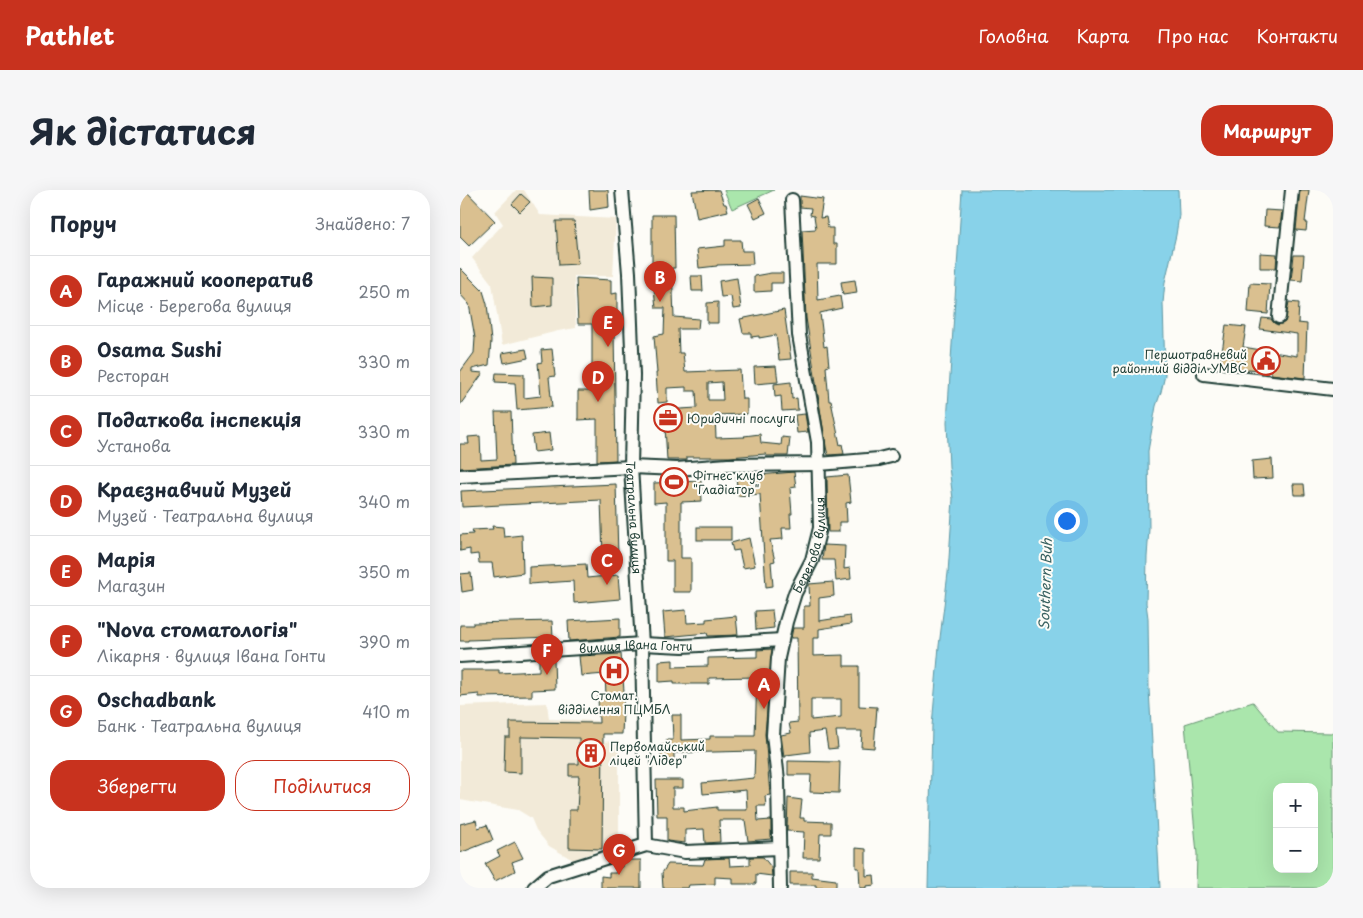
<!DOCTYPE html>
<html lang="uk">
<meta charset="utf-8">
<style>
body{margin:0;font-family:"Playpen Sans",sans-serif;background:#f6f6f7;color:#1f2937}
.controls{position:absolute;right:15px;bottom:15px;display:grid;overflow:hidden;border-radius:10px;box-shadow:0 5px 20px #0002}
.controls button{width:45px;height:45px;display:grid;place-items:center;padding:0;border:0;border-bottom:1px solid #e0e1e3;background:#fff;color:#1f2937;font:25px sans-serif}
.you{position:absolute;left:606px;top:330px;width:18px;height:18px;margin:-12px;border:4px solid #fff;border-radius:50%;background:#1a73e8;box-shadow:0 0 0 8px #1a73e833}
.badge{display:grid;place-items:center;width:32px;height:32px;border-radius:50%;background:#c8321e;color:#fff;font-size:16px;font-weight:700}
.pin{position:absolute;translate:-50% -41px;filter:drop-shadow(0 1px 2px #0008)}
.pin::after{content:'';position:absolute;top:26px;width:18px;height:15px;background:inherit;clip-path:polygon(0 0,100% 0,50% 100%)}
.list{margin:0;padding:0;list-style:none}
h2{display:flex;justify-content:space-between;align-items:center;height:65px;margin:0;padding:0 20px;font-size:21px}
h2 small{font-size:16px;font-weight:400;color:#747a83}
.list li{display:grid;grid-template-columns:32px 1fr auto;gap:15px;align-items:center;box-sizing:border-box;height:70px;padding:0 20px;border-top:1px solid #e0e1e3}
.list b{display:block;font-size:19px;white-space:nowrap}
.list p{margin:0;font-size:16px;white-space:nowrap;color:#747a83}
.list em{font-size:16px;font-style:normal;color:#747a83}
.actions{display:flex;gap:10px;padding:15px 20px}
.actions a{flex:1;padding:11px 0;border:1px solid #c8321e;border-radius:20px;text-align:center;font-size:18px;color:#c8321e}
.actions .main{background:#c8321e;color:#fff}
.map{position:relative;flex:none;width:873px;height:698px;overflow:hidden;border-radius:20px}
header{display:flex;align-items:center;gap:30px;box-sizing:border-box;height:70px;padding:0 25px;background:#c8321e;color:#fff}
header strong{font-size:24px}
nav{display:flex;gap:28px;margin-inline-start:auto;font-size:18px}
.intro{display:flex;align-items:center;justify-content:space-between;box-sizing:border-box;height:120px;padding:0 30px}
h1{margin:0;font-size:35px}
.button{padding:12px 22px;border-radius:20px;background:#c8321e;color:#fff;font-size:18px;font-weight:700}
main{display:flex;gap:30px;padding:0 30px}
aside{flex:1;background:#fff;border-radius:20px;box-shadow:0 5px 20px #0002}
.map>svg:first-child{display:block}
.built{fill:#f2ead8}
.green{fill:#aae6ac;stroke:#649270;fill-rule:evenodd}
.water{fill:#88d2e9;stroke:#5e96a1}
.building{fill:#dac090;stroke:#1f3d34;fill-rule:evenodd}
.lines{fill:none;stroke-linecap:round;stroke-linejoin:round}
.minor-casing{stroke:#1f3d34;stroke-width:16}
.minor{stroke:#fdfcf7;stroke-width:12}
.labels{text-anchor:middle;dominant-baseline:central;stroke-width:4;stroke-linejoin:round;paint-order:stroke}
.poi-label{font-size:12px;fill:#1f3d34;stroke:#fdfcf7;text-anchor:start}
.street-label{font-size:12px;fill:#1f3d34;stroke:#fdfcf7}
.water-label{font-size:14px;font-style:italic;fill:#396261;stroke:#fdfcf7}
</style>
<header>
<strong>Pathlet</strong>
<nav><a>Головна</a><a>Карта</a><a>Про нас</a><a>Контакти</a></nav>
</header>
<div class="intro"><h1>Як дістатися</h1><a class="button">Маршрут</a></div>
<main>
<aside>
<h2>Поруч<small>Знайдено: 7</small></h2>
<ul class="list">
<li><span class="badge">A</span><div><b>Гаражний кооператив</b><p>Місце · Берегова вулиця</p></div><em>250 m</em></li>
<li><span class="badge">B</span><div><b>Osama Sushi</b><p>Ресторан</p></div><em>330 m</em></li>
<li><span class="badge">C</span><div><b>Податкова інспекція</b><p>Установа</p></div><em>330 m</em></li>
<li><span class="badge">D</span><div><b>Краєзнавчий Музей</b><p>Музей · Театральна вулиця</p></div><em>340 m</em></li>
<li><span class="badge">E</span><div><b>Марія</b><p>Магазин</p></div><em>350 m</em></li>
<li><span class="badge">F</span><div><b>&quot;Nova стоматологія&quot;</b><p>Лікарня · вулиця Івана Гонти</p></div><em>390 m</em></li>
<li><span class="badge">G</span><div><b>Oschadbank</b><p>Банк · Театральна вулиця</p></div><em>410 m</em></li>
</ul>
<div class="actions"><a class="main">Зберегти</a><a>Поділитися</a></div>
</aside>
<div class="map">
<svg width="873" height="698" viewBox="0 0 873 698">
<rect width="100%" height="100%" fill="#fdfcf7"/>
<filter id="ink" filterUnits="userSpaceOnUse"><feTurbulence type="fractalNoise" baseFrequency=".02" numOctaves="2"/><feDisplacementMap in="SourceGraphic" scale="10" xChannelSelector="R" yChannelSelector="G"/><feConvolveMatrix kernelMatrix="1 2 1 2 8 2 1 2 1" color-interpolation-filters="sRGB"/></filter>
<g filter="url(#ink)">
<g class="built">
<path d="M56,0h8l16,25 76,4 -3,57h-39l2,52 -18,3 -56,14 -10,-61 -20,-26 31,-34 -8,-12z"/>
<path d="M87,513l2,16 48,2 1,21 21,-1v98l-9,11 -8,-1 -29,11 -24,-14 -13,-16 -5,-12 -13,-8 -58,-10v-94z"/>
</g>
<g class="green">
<path d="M264,0h50l-42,19z"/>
<path d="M793,512l25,30 55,1v155h-137l1,-34 -12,-130zM817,597h37v82h-37z"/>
</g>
<path class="water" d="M502,0h216l1,25 -3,20 -11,47 -2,21 2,72 -4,17 -5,14 -8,45 1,78 -2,28 -1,46 2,15 1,71 11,199h-232l4,-162 7,-80 9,-73 5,-74 -4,-32 -2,-45z"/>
<g class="building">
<path d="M0,0h5l30,31 -26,25 -9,-9z"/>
<path d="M129,0h19l1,17 -19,3z"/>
<path d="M259,0l5,14h2l2,7 -31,7 -5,-27z"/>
<path d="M840,0h9l-4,32h2l-1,9 -10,-1z"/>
<path d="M61,4l9,8 -10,10 -8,-8z"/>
<path d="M340,6l23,3 -3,19 6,-1 2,11h5v16h4v20h-20l1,36 22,-4 2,12 -22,5 4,34 3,-1 2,20 -3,1 3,34h2l9,44 2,-1 2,10 -16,1 -2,-8 -20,-129 -4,-88 14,-1 -2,-13 -4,-1 1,-7 -11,-1z"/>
<path d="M299,8l7,15 -11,5 -7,-14z"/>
<path d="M805,20l17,1 -2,16 -16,-1z"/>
<path d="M192,25h22l1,53h-3l2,49 25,2 -1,10h-20l1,24h4l2,19 55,-2 2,29h5v15l-32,1 1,23 29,-1 -1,-1 16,-2 1,9 20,2 1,-8 8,1 -2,18h-22v-2l-37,3h-42v3h-20l-3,-50 33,-2 -1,-17h-10v-4l-19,1v14l-9,1 -2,-30h1l-3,-37 10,-2 1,-26h-9l-4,-39zM262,192l1,18h-15v-17z"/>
<path d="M96,31h18l4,43 -19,1z"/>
<path d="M265,50h16l1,11h10l1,13 -36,1v1l-18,2 -2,-19 28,-3z"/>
<path d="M800,63l17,1 -1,14h-16z"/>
<path d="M834,65h10l-2,26 -11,-1z"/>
<path d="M0,78l23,23 4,13 4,37 -2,24 -17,4v3l11,1 -23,32v-33l14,-19 1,-15 -6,-34 -9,-10z"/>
<path d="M311,83h12v10h-12v8l-17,1v-16z"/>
<path d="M231,86h11l1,15h-11z"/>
<path d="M72,87l20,1v27l-19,2z"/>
<path d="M116,88l35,2v14l6,-1v19h-5v20h2l2,128 -19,1v-42l-19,1v-29h14v-67h-14z"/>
<path d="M277,88l4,30 -8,1 -2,-13 -10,1 -2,-16z"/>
<path d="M395,90l2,13 -14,2 -2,-13z"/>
<path d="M790,93l20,1 -2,30 -20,-2z"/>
<path d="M258,112v21h-11v-20z"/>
<path d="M829,112l10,1 -1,20 9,1 -2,54 -34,-4v-3l-23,-2v2l-28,-5 6,-41 20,2 -3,20 54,9v-22l-37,-5 2,-11 9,1 3,4 4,2 7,-3z"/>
<path d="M324,120l7,49 -12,1 -3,-25 -17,3v-2l-8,1v-4h-8l-3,-14z"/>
<path d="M66,159l2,9 -24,5 -2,-10z"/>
<path d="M92,159l3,27 -6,1 3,30 -35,3 -2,-27 -20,-1 1,-9 28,1v24l17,-2 -3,-33 4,-1 -1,-12z"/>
<path d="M316,176l2,16 -23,2 -1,-17z"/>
<path d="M331,192l1,17 5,-1 1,12 -16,1 -1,-15 -6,1 -1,-13z"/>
<path d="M35,222h16l2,53 -53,3v-24h9l-1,-7 12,-1 1,24 16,-1z"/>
<path d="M345,224l3,18 -11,1 -2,-18z"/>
<path d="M89,243l2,17 -17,2 -2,-17z"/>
<path d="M812,269l1,19 -20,1 -1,-18z"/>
<path d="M334,282l2,15 -6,1 2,26h-2l1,14h-9l1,11 -13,1 5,21 -4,1 2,24 -7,1 -6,-93 -22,2 -2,-19z"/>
<path d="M388,285l3,27 -5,1 1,19h-8v10h-11l-1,-55z"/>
<path d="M241,291l1,20 -21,1v56h10v34h-18v-31h-7v-59l-12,1v-20z"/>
<path d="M156,294l2,72h-15l-2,-56 -139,7 -1,-16z"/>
<path d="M833,294h11l1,11h-11z"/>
<path d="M32,336l11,1 1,10 18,-2 1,38 -29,4 -2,-14h-13l-1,-9 -8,1v-6l-10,2v-16l13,-1 -1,-4 21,-1z"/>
<rect x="237" y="337" width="34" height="13"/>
<path d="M289,348l6,28 -12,2 -4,-18 -6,1 -2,-8z"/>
<path d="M364,355l21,1 -1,23 6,-1 1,11 -15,2 -2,-21h-12z"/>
<path d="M126,374l1,14 31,-3 2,24 -46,4 -1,-22 -44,3v-17z"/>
<path d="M11,383l2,17 -11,2 -2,-18z"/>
<path d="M373,392l1,14 -15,2v23l31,-5 1,8 -32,5v9h-6v18l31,-1v11h15v40l18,1 -3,41 -13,-1 1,-16h-26l2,17 -10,1 -3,-18 -16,2 1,19 -24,3v2h-2l-3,-22 10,-2 -2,-10 9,-1 -1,-84h-6l2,-10h11v-22h6l-1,-22zM351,509h30v18l-30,3z"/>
<path d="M226,420l1,13 19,-1v-3l30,-3 2,19 -30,1 -1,-3 -42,4 -2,-25z"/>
<path d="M312,420l2,18 -18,2 -1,-19z"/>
<path d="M160,428v19l-51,4 -1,-20z"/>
<path d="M92,431l1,16 -85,3v1h-8v-16h13v-2z"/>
<path d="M312,459l-7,85 5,61 -5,1 1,10h-9l1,15 13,-1v19l-23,2 -3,-21h-26l1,22 -15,1 -1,-14 -19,1v13l-18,-2v-25h-10l-1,-36h27v8h-10v19h11v4l33,-4v3h30l-1,-20 -43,4 -1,-11 52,-5 1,-27 -81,2v7h-13v-15h6l-1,-5h7l-1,-25h9v25l29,-1v-3h45l2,-59 -48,1v6h-35v-3l-15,1v-21l14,-1v7l35,-1v-8l49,-1v-7z"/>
<path d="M161,464l3,37 -2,43h-19l-1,115 -33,-1v-38h8l2,-34h-10v-12h10v-26l-58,-1v36l-17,-1 1,-35h5v-15l89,1 -1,-27h8l-1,-22 -24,2 -2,-20z"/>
<path d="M79,470h15l1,29 -23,1v6l-53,1v-3l-19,2v-26h39v3l40,-2z"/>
<path d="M328,571l52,1 -1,31 -29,-1 1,-17h-23z"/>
<path d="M328,608l14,2 -2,18h4v3l27,1v12h-11l-1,24h-16l1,-26 -17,-1z"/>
<path d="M16,630l2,8 9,-3 6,15 -33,13v-29z"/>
<path d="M55,652l8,16 -11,4 3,9 -20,10 -10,-17 15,-8 -3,-5z"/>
<path d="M396,658l10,1v27l8,-1 1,10 -9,1v2h-6l-1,-20h-3z"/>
<path d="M290,667h13l8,10 1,9 -16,-2v10h-23v-6l-18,-1v7l-26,1 -1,3h-25l-1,-15 6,-9 35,1 2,-6 24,-1 1,8 20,-1z"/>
<path d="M164,670h17v28h-40v-12l8,1v-4h7v-6h6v-6z"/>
<path d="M330,682h22v5l24,3v6l-2,2h-18v-3h-26z"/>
</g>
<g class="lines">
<defs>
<g id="minor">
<path id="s1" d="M162,0l7,83 4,102 -2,92 11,177 4,201"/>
<path d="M819,127l13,-127"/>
<path d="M744,184l129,15"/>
<path d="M0,286l171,-9 46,2 51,-4 91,-1 60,-5 12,-3"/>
<path id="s2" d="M0,466l182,-12 41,2 99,-6"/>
<path d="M74,698l14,-12 98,-31 39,7 94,-4"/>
<path id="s3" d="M320,698l-2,-108 -5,-45 5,-77 8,-36 9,-29 17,-33 8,-32 -2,-86 -19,-107 -7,-135"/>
</g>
</defs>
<use href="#minor" class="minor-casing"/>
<use href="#minor" class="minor"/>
</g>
</g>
<defs>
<symbol id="civic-ring" viewBox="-11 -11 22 22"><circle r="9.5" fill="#fdfcf7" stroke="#c8321e" stroke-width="1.5"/><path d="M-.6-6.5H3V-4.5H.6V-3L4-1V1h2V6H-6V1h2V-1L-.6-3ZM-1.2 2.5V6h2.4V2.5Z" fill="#c8321e"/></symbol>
<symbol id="office-ring" viewBox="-11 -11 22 22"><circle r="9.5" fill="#fdfcf7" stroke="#c8321e" stroke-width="1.5"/><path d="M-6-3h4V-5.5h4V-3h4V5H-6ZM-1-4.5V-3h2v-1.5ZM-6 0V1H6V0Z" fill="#c8321e"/></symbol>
<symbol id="stadium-ring" viewBox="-11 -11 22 22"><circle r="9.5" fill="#fdfcf7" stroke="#c8321e" stroke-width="1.5"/><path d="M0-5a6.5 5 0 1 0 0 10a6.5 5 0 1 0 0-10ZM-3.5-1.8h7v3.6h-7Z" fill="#c8321e"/></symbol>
<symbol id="hospital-ring" viewBox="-11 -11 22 22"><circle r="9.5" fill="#fdfcf7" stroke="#c8321e" stroke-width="1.5"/><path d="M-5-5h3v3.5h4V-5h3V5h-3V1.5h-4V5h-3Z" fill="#c8321e"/></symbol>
<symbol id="building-ring" viewBox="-11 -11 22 22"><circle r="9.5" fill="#fdfcf7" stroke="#c8321e" stroke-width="1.5"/><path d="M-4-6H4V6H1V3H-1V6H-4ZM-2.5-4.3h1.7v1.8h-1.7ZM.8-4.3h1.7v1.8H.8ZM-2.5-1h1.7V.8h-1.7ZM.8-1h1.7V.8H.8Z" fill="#c8321e"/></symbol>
</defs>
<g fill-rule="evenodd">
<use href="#civic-ring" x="790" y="155" width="32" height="32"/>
<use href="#office-ring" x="192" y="212" width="32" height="32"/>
<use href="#stadium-ring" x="198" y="276" width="32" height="32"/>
<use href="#hospital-ring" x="138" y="465" width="32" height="32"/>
<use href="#building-ring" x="115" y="547" width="32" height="32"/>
</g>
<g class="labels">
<g class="poi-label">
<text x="787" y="164" text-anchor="end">Першотравневий<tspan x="787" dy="14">районний відділ УМВС</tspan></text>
<text x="227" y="228">Юридичні послуги</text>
<text x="233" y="285">Фітнес клуб<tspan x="233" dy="14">"Гладіатор"</tspan></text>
<text x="154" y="505" text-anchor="middle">Стомат.<tspan x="154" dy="14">відділення ПЦМБЛ</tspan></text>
<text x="150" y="556">Первомайський<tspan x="150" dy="14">ліцей "Лідер"</tspan></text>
</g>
<g class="street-label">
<text stroke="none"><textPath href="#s1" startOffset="328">Театральна вулиця</textPath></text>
<text stroke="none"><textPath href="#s3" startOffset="349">Берегова вулиця</textPath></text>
<text stroke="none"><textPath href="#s2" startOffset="176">вулиця Івана Гонти</textPath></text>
</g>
<g class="water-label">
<text transform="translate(585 394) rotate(-88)">Southern Buh</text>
</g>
</g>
</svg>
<div class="controls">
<button>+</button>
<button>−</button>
</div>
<div class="you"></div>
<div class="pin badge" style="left:304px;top:519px">A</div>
<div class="pin badge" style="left:200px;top:112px">B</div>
<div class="pin badge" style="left:147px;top:395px">C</div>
<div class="pin badge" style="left:138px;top:212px">D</div>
<div class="pin badge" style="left:148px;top:157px">E</div>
<div class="pin badge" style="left:87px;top:485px">F</div>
<div class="pin badge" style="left:159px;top:685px">G</div>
</div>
</main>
